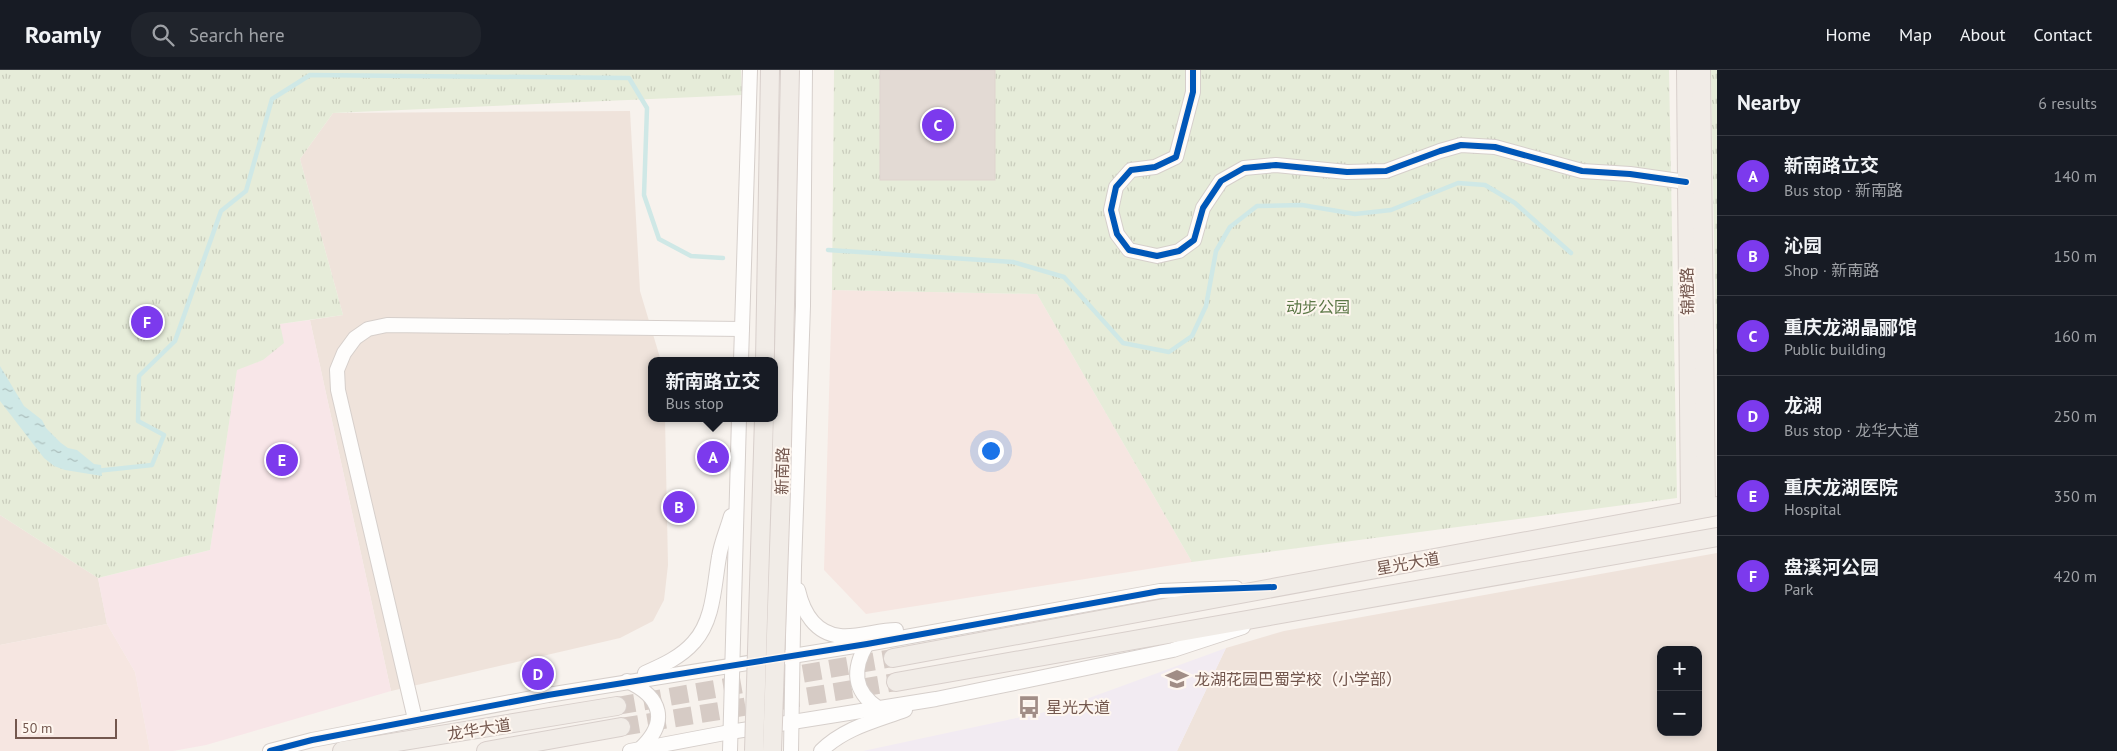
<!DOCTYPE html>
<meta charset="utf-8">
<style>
body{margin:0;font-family:"PT Sans","Noto Sans SC",sans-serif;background:#20242c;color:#f1f3f6}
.controls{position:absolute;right:15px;bottom:15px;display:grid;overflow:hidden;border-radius:10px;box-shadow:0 2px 8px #0003}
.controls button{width:45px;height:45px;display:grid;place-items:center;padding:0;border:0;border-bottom:1px solid #363941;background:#171b24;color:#f1f3f6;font:25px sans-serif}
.scale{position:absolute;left:15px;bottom:12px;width:102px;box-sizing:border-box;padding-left:5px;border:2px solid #73574e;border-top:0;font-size:14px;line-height:18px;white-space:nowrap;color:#73574e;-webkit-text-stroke:4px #fef6ef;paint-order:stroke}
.you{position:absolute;left:990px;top:380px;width:18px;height:18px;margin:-12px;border:4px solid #fff;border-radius:50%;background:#1a73e8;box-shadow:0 0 0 8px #1a73e833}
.badge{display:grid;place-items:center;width:32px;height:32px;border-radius:50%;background:#7c3aed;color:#fff;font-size:16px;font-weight:700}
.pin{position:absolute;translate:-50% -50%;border:2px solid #fff;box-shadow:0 1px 5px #0006}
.popup{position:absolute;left:648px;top:287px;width:130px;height:65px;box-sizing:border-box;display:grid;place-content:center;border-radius:10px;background:#171b24;filter:drop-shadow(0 1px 4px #0005);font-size:16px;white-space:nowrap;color:#9ea1a6}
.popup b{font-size:19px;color:#f1f3f6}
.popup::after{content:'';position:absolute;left:50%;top:100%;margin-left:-10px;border:10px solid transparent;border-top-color:#171b24}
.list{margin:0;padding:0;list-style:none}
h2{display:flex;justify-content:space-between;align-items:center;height:65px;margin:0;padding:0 20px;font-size:21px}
h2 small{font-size:16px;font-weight:400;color:#9ea1a6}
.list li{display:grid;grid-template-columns:32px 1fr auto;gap:15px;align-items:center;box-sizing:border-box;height:80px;padding:0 20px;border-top:1px solid #363941}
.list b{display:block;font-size:19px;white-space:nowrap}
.list p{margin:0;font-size:16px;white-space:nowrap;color:#9ea1a6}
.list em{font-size:16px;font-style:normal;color:#9ea1a6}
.icon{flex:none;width:28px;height:28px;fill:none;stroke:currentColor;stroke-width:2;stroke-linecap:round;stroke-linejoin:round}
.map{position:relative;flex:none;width:1717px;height:681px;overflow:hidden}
header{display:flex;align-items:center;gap:30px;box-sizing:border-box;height:70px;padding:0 25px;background:#171b24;border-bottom:1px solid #363941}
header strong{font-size:24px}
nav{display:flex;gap:28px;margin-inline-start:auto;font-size:18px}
.search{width:350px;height:45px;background:#20242c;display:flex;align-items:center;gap:12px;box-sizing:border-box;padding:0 18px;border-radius:20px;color:#9ea1a6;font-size:19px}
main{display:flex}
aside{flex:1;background:#171b24}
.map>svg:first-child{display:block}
.residential{fill:#efe3db;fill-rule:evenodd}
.commercial{fill:#f6e6e1}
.education{fill:#f2ebf2}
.medical{fill:#f8e6e8}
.park{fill:url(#park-tufts)}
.water{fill:url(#water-ripples)}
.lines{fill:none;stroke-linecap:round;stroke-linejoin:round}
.stream{stroke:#cfe8e6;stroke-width:4.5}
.building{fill:#e3dad4;stroke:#dfd4cf}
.major-tunnel{stroke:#d6cbc5;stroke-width:18;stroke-dasharray:18 9;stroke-linecap:butt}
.minor-casing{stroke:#d6cfcb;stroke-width:16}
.major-casing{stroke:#d8cfcb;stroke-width:20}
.minor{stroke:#fefdfc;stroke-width:14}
.major{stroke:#f1ece7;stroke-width:18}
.major-bridge-casing{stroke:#d8cfcb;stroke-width:20;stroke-linecap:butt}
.major-bridge{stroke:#f1ece7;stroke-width:18}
.cycleway-casing{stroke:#fef6ef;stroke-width:9}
.cycleway{stroke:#0057b8;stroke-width:6}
.labels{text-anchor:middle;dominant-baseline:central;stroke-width:4;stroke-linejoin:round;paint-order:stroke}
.street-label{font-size:16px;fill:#73574e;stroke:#fef6ef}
.park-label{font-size:16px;fill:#5c7847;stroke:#fef6ef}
.poi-label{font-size:16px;fill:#73574e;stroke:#fef6ef;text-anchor:start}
</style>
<header>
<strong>Roamly</strong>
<div class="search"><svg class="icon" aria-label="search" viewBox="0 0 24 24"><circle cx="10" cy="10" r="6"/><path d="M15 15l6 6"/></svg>Search here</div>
<nav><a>Home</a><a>Map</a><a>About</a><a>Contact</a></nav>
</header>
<main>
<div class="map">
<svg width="1717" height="681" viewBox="0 0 1717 681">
<defs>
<pattern id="park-tufts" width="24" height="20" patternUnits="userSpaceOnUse" patternTransform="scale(1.25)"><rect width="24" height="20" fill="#e6ecd9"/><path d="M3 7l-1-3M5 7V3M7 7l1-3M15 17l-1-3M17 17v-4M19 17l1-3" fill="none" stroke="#c9ccbc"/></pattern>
<pattern id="water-ripples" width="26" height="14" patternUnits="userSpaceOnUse" patternTransform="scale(1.25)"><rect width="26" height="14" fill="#cfe8e6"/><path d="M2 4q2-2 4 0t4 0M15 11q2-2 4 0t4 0" fill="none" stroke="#acbfbd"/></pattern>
</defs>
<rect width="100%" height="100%" fill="#f7f2ed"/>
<g class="residential">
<path d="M630,41l10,180 21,70h-9v57h13l3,147 -4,35 -11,21 -33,17 -229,53 -81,-371 33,-5 -43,-156 33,-46z"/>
<path d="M0,445l98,63 9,46 -107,21z"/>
<path d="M1717,483v198h-540l49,-103 58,-17zM1661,580h37v82h-37z"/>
</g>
<g class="commercial">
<path d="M832,220l205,4 155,268 -326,52 -42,-44z"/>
<path d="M107,554l28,48 15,79h-150v-106z"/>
</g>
<path class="education" d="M1226,578l-49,103h-314l196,-42z"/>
<path class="medical" d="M310,250l81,371 -185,54 -33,6h-23l-15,-79 -28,-48 -9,-46 112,-28 27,-181 26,-9 17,-36z"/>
<g class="park">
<path d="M0,0h741l1,25 -409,18 -33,46 43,156 -63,9 4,19 -21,17 -26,10 -27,180 -112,28 -98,-63z"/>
<path d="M834,0h835l8,428 -485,64 -155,-268 -205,-4z"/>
<path d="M1711,0h6v320z"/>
</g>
<path class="water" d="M0,296l24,40 18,14 4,8 15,15 7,5 9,2 17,14 7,1 1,11 -37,-6 -11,-4 -10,-8 -44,-57z"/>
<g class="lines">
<g class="stream">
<path d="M828,180l185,12 51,15 59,66 46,9 23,-16 14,-30 10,-55 14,-24 27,-21 45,-1 53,9 36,-4 67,-27 27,2 30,18 56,50"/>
<path d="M96,401l56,-6 12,-30 -26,-14 1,-45 36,-35 46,-130 25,-20 26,-92 38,-24 319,3 18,30 -3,87 15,44 32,17 32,2"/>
</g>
</g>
<rect class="building" x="880" y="0" width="115" height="110"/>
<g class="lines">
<g class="major-tunnel">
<path d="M617,636l276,-48"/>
<path d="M621,657l275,-45"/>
</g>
<defs>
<g id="minor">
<path d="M1193,0v22l-17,65 -21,10 -24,3 -15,17 -5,23 6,24 12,16 28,6 22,-5 15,-11 9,-32 18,-27 23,-13 32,-3 71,7 39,-1 54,-20 21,-6 34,2 87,24 48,3 56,8"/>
<path d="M741,291l9,-291"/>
<path d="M798,520c5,22 17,43 42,46 18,2 38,-6 56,-6"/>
<path d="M867,574c-15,25 -14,47 11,64"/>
<path d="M645,603c18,-8 36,-16 49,-31 20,-22 20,-57 25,-85 2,-14 8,-27 12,-41"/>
<path d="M627,611c35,16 42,41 13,68"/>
<path d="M415,649l-77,-329 -1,-20 7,-17 11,-15 13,-9 19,-4 355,4"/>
<path d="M270,681l42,-11 236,-45 319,-51 293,-53 76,-3"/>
<path d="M630,681l100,-19 206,-33 93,-19 144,-30 70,-23"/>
<path d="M730,681l9,-333"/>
<path d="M791,681l3,-184 9,-261 2,-236"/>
<path d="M821,681c23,-23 54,-30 84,-41"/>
</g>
<g id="major">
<path d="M1686,0l4,441"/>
<path d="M1701,0l5,438"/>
<path d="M765,291l5,-291"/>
<path d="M893,588l824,-152"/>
<path d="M896,612l821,-145"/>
<path d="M342,681l275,-45"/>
<path d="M486,681l135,-24"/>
</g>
</defs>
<use href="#minor" class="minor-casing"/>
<use href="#major" class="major-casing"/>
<use href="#minor" class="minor"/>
<use href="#major" class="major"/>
<defs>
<g id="major-bridge">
<path d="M754,681l10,-333"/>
<path d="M772,681l9,-260 9,-421"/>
</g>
</defs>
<use href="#major-bridge" class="major-bridge-casing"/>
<use href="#major-bridge" class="major-bridge"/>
<defs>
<g id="cycleway">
<path d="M1193,0v22l-17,65 -21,10 -24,3 -15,17 -5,23 6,24 12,16 28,6 22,-5 15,-11 9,-32 18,-27 23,-13 32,-3 71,7 39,-1 54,-20 21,-6 34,2 87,24 48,3 56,8"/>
<path d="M270,681l42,-11 236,-45 319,-51 293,-53 114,-4"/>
</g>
</defs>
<use href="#cycleway" class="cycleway-casing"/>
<use href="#cycleway" class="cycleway"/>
</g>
<defs>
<symbol id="school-bare" viewBox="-9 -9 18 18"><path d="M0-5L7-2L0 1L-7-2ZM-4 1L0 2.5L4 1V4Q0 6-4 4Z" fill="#a18d86" stroke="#fef6ef" stroke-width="2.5" paint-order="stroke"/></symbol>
<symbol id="bus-bare" viewBox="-9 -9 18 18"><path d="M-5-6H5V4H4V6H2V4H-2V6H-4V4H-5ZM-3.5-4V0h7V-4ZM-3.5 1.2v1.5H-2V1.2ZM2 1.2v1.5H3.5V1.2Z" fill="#a18d86" stroke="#fef6ef" stroke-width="2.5" paint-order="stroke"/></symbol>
</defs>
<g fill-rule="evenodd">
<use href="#school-bare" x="1161" y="593" width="32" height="32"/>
<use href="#bus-bare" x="1013" y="621" width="32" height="32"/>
</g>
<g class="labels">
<g class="street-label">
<text transform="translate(1687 221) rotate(-91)">锦橙路</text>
<text transform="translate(782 401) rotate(-89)">新南路</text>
<text transform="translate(1408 493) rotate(-10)">星光大道</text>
<text transform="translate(479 659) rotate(-9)">龙华大道</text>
</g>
<g class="park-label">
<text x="1318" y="237">动步公园</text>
</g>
<g class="poi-label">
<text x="1194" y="609">龙湖花园巴蜀学校（小学部）</text>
<text x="1046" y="637">星光大道</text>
</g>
</g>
</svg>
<div class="controls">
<button>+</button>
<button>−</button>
</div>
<div class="scale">50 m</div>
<div class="you"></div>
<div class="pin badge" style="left:713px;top:387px">A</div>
<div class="popup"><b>新南路立交</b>Bus stop</div>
<div class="pin badge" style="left:679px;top:437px">B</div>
<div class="pin badge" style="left:938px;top:55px">C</div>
<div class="pin badge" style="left:538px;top:604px">D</div>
<div class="pin badge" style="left:282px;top:390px">E</div>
<div class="pin badge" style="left:147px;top:252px">F</div>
</div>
<aside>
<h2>Nearby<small>6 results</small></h2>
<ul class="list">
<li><span class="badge">A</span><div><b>新南路立交</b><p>Bus stop · 新南路</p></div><em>140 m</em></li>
<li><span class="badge">B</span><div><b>沁园</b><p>Shop · 新南路</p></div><em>150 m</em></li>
<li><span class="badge">C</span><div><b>重庆龙湖晶郦馆</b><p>Public building</p></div><em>160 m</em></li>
<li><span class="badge">D</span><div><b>龙湖</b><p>Bus stop · 龙华大道</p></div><em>250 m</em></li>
<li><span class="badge">E</span><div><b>重庆龙湖医院</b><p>Hospital</p></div><em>350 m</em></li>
<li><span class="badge">F</span><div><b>盘溪河公园</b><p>Park</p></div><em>420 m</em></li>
</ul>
</aside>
</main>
